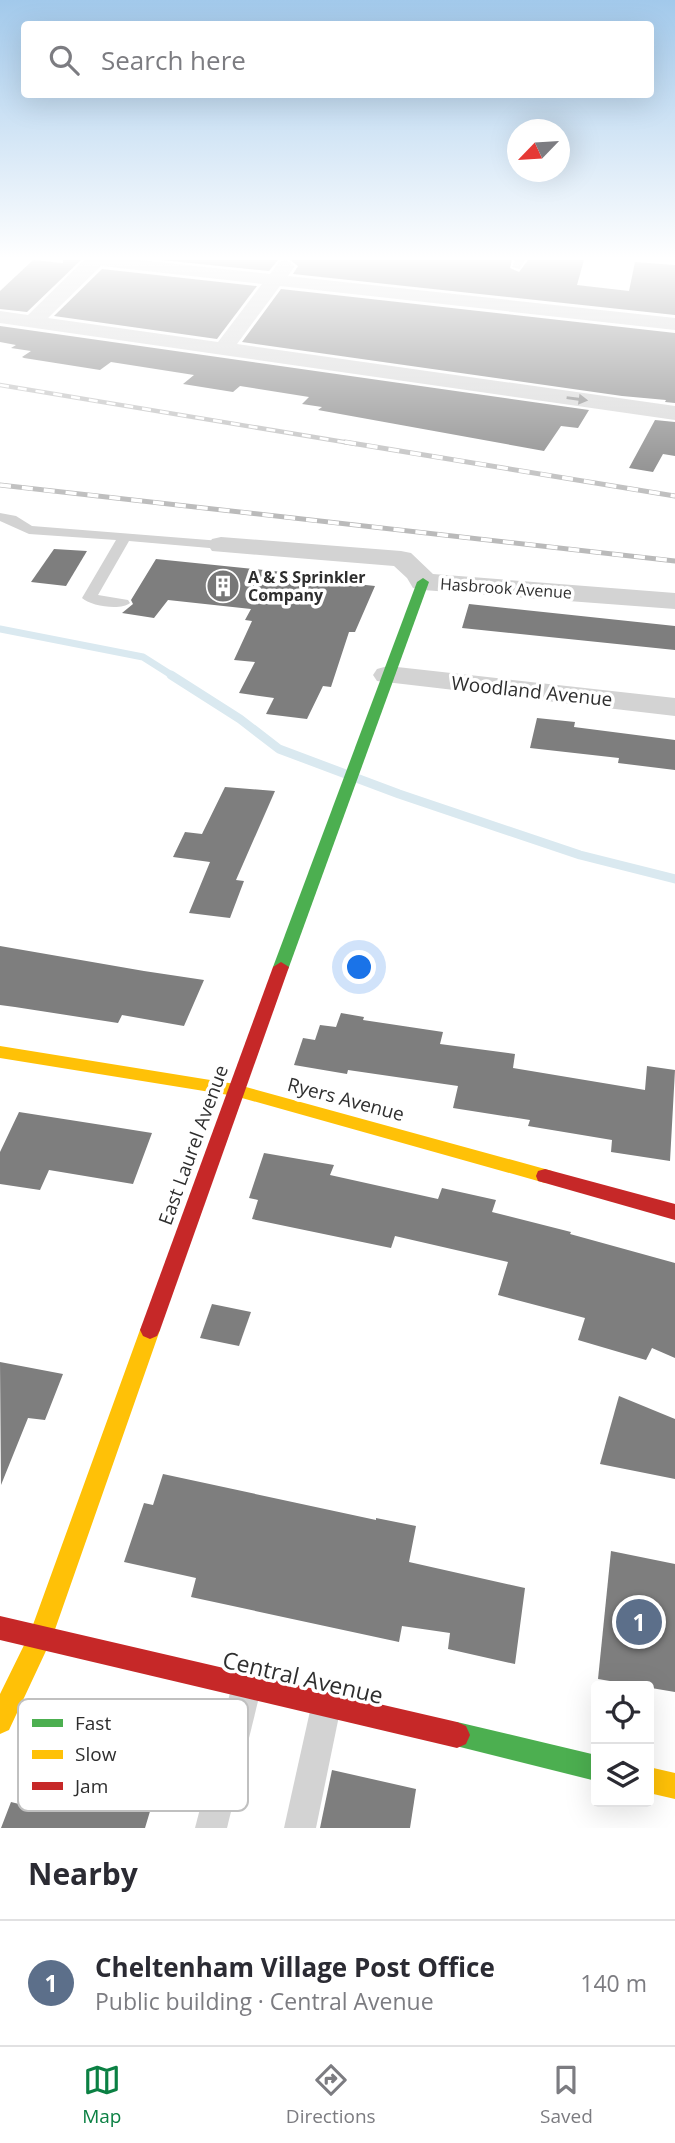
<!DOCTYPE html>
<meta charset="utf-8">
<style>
body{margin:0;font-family:"Open Sans",sans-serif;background:#f2f2f3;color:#2b2b33}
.controls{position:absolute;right:21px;bottom:21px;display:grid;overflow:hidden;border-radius:7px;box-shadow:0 7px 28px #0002}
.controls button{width:63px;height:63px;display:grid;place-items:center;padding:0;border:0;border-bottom:2px solid #e1e1e2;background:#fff;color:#2b2b33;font:35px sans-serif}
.compass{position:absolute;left:507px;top:119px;width:63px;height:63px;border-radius:50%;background:#fff;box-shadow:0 7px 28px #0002;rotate:245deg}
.you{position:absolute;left:360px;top:968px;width:24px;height:24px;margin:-18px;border:5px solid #fff;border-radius:50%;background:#1a73e8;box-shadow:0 0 0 10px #1a73e833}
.badge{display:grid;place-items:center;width:46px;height:46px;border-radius:50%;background:#0b8043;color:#fff;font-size:23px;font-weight:700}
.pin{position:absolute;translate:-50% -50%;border:4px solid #fff;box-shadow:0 2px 7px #0006}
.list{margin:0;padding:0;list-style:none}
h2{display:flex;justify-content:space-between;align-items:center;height:91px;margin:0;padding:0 28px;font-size:30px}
h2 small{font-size:23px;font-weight:400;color:#7c7c81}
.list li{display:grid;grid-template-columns:46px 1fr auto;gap:21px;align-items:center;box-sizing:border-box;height:126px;padding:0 28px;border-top:2px solid #e1e1e2}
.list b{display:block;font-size:26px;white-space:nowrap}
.list p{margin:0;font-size:23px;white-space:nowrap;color:#7c7c81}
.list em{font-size:23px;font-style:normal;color:#7c7c81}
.icon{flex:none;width:38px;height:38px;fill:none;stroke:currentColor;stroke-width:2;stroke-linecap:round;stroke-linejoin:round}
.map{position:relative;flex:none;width:675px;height:1828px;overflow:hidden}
.search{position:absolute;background:#fff;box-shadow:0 7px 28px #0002;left:21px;right:21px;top:21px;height:77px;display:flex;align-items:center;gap:18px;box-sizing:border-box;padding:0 24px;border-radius:7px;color:#7c7c81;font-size:26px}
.sheet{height:217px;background:#fff}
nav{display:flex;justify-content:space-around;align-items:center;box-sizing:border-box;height:98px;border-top:2px solid #e1e1e2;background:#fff;font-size:19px;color:#7c7c81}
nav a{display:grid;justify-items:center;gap:4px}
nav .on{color:#0b8043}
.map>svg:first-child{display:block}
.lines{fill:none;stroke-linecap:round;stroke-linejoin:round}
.stream-far1{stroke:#dae9f0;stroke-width:7}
.stream{stroke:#dae9f0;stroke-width:9}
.building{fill:#7e7e7e}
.lane{fill:#d3d3d3;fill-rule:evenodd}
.street{fill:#d3d3d3;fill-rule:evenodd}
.fast{fill:#4caf50;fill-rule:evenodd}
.slow{fill:#ffc107;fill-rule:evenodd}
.jam{fill:#c62828;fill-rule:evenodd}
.rail-far1-casing{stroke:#bababa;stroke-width:4.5}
.rail-casing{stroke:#bababa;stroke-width:5}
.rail-far1{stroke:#fff;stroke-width:2.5;stroke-dasharray:9;stroke-linecap:butt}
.rail{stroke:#fff;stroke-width:3.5;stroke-dasharray:11;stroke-linecap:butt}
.oneway{fill:#808080}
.labels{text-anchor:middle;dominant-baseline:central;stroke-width:7;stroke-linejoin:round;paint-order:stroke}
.far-poi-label{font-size:16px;font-weight:bold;fill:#2e2e2e;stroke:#fff;text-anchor:start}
.far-street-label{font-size:16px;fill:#2e2e2e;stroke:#fff}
.street-label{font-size:19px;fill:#2e2e2e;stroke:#fff}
.near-street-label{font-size:23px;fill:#2e2e2e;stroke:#fff}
.key{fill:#fff;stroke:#c0c0c0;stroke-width:2}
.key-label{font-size:19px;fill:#2e2e2e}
</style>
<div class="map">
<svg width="675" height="1828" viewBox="0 0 675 1828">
<rect width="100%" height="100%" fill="#fff"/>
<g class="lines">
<path class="stream-far1" d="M0,629l143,28 30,19"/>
<path class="stream" d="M171,675l69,44 39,30 120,45 181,61 95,24"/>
</g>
<g class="building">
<path d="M33,260l30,3v-3h18l-54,52 -27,-3v-18z"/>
<path d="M161,260h117l-9,11z"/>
<path d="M290,260h222l-2,8 9,4 9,-12h56l-7,25 52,6 6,-29 40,3v50l-382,-41 5,-8z"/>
<path d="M102,269l155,17 -40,53 -163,-23z"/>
<path d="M281,289l394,44v70l-10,-1 1,-2 -44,-4 -380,-54z"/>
<path d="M0,326l589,84 -11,18 -17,-2 -17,25 -226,-41 4,-3 -20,-3 7,-7 -69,-11 -7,6 -50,-8 11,-9 -83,-13 -11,8 -76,-12 -2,-1 9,-6 -20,-3 5,-3 -16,-3z"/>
<path d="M655,420l20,2v34l-12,-2 -10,18 -24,-4z"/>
<path d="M54,549l33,2 -21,35 -35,-4z"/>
<path d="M156,559l156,16 -2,4 65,7 -20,46h-6l-18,55 -8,-1 -16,33 -41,-5 8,-16 -35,-5 16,-31 -21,-2 18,-39 -7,-1 6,-11 -83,-9 -14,18 -32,-5 11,-9 -2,-4z"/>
<path d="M469,604l206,22v24l-213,-22z"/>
<path d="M537,718l38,4 -1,5 101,13v30l-57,-7 1,-5 -89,-10z"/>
<path d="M225,787l50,4 -39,89 8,1 -14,37 -41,-5 21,-51 -37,-5 12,-25 17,2z"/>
<path d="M0,946l144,25 60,9 -20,46 -62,-11 -4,8 -103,-16 -15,-2z"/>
<path d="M341,1013l23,4 -1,3 80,12 -3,12 75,10 -2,14 132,22 2,-24 28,4 -5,91 -59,-9 1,-12 -84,-14 2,-6 -77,-12 5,-22 -110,-16 -1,4 -53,-9 9,-27 12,2 5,-15 16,2z"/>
<path d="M19,1112l83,13 50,8 -19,51 -84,-14 -9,20 -40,-6v-32z"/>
<path d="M264,1153l70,12 -4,10 108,24 4,-11 54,12 -4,12 79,20 -1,2 105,29v95l-23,-10 -6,12 -68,-20 7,-22 -87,-23 10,-33 -113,-26 -4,12 -139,-29 6,-19 -9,-2z"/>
<path d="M212,1304l39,8 -12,34 -39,-8z"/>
<path d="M0,1362l63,12 -18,46 -17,-2 -27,67z"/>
<path d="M619,1396l56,23v60l-75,-15z"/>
<path d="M163,1474l213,46v-2l40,8 -7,36 116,26 -10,76 -67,-15 2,-16 -48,-7 -3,16 -208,-45 5,-19 -72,-16 20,-59 9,2z"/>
<path d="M611,1551l64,13v128l-77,-13z"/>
<path d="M64,1701l111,27 -30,100h-144l10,-26 16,4z"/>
<path d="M332,1770l84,19 -6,39h-90z"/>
</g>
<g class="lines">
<g class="lane">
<path d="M515,260h10l-5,9 -8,-2z"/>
<path d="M0,513l16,3 16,10 189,15 7,4 -7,4 -92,-8 -31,54 30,5 2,3c-9,8 -40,3 -48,-5l34,-58 -87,-6 -29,-13z"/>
<path d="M246,1674l11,4 4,11 -34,139h-32l36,-139 4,-11z"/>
<path d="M325,1696l11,4 4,11 -24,117h-32l26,-117 4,-11z"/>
</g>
<g class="street">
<path d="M84,260h56l130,14 9,-12 7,-2 9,6 -7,10 387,42v12l-395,-44 -43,58 438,62v14l-675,-97v-12l28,4zM101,266l161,18 -44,58 -170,-24z"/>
<path d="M221,537l180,14 10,2 22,21 242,19v16l-252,-19 -10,-2 -6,-10 -13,-12 -182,-15 -4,-6 4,-6z"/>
<path d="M388,666l287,32v18l-298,-35 -4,-6 4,-6z"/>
</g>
<g class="fast">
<path d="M423,578l6,4 -140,385 -2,4h-12l-2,-4 144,-385z"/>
<path d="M457,1722l139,33v26l-148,-37 -4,-9 4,-9z"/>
</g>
<g class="slow">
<path d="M0,1046l235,38 310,85 7,2 2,5 -2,5 -7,2 -310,-87 -235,-38z"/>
<path d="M150,1321l7,3 3,6 -108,308 -43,92 -9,4v-40l30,-61 110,-303 3,-6z"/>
<path d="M649,1767l26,6v26l-26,-6z"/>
</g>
<g class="jam">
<path d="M281,962l8,5 -129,363 -3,6 -7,3 -7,-3 -3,-6 133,-363z"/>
<path d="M545,1169l130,35v16l-137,-39 -2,-5 2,-5z"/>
<path d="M0,1616l457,106 9,4 4,9 -4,9 -9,4 -457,-108z"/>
</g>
<defs>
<path id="rail-far1" d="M0,385l356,59"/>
<g id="rail">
<path d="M345,442l330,54"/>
<path d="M0,485l675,76"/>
</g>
</defs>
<use href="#rail-far1" class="rail-far1-casing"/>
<use href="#rail" class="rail-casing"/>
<use href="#rail-far1" class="rail-far1"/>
<use href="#rail" class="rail"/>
</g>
<defs><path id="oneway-solid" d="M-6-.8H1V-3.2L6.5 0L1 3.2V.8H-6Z" transform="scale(1.75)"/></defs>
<use class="oneway" href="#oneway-solid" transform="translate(577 399) rotate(8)"/>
<linearGradient id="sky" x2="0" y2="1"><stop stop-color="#a2c9eb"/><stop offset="0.5" stop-color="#fff"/><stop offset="1" stop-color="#fff" stop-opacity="0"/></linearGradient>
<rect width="675" height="515" fill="url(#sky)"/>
<defs>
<symbol id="building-disc" viewBox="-11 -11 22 22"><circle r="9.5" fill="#777" stroke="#fff"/><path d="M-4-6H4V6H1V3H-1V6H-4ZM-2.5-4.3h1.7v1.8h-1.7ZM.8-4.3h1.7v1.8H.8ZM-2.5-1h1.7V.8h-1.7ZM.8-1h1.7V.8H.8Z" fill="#fff"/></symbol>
</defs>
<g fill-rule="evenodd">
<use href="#building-disc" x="204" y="567" width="38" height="38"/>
</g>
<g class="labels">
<g class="far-poi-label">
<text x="248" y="577">A &amp; S Sprinkler<tspan x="248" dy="18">Company</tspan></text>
</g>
<g class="far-street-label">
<text transform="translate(506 588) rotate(4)">Hasbrook Avenue</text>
</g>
<g class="street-label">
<text transform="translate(532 691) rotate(6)">Woodland Avenue</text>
<text transform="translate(346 1099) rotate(15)">Ryers Avenue</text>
<text transform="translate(193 1145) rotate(-70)">East Laurel Avenue</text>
</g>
<g class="near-street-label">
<text transform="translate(303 1677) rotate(13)">Central Avenue</text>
</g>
</g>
<rect x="18" y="1699" width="230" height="112" rx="10" class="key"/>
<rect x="32" y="1719" width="31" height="8" fill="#4caf50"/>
<rect x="32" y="1750" width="31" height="9" fill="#ffc107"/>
<rect x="32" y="1782" width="31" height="8" fill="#c62828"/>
<g class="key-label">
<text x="75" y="1730">Fast</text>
<text x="75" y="1761">Slow</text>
<text x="75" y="1793">Jam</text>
</g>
</svg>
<div class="controls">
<button><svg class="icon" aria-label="locate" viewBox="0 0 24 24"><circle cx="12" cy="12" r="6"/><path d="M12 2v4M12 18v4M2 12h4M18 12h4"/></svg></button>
<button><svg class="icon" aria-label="layers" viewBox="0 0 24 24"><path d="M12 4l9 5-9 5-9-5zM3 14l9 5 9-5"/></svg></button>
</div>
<svg class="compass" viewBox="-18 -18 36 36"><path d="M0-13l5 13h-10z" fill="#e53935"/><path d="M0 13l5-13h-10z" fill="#7c7c81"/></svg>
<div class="you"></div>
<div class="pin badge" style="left:639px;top:1622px;background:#5c6f8a">1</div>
<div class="search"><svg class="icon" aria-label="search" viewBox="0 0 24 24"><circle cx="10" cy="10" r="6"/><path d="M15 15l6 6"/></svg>Search here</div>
</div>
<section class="sheet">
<h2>Nearby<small></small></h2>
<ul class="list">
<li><span class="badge" style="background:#5c6f8a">1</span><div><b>Cheltenham Village Post Office</b><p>Public building · Central Avenue</p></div><em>140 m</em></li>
</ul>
</section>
<nav>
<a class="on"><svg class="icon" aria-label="map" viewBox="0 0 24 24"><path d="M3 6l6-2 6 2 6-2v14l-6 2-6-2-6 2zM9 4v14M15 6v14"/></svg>Map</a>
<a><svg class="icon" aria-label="directions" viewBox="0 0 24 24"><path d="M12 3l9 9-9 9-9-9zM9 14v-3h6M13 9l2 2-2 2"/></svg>Directions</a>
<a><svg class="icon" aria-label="saved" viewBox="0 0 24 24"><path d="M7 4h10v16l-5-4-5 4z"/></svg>Saved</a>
</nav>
